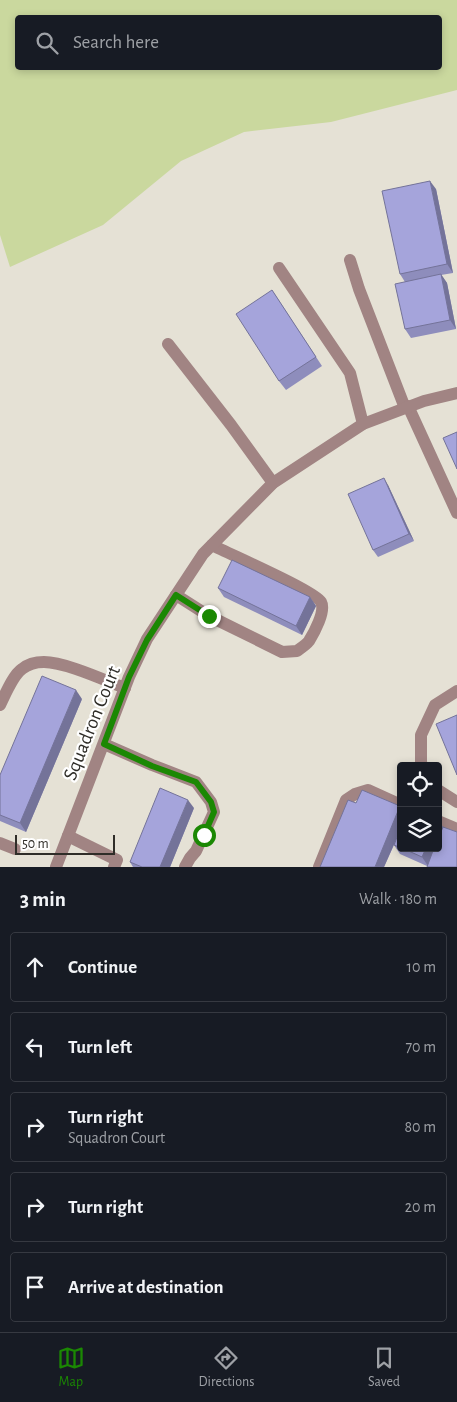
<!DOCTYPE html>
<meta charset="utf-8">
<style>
body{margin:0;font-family:"Alegreya Sans",sans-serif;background:#242831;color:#f1f3f6}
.controls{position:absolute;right:15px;bottom:15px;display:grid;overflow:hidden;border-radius:5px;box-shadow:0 2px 8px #0003}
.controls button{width:45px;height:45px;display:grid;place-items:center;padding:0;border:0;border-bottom:1px solid #363941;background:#171b24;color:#f1f3f6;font:25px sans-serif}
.scale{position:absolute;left:15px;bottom:12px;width:100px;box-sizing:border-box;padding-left:5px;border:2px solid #2f2d28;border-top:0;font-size:14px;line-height:18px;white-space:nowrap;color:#2f2d28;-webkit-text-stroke:4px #fff;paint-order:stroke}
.stop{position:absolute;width:15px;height:15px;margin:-11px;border:4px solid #1b8803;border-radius:50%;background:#fff}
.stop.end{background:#1b8803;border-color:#fff;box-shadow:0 1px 5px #0008}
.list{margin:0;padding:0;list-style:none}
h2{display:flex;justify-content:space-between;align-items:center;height:65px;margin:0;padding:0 20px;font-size:21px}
h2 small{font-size:16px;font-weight:400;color:#9ea1a6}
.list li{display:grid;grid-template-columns:32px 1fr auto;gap:15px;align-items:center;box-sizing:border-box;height:70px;margin:0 10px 10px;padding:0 10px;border:1px solid #363941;border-radius:5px}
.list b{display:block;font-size:19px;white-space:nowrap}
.list p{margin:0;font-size:16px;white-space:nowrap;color:#9ea1a6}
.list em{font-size:16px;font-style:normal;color:#9ea1a6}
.icon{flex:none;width:28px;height:28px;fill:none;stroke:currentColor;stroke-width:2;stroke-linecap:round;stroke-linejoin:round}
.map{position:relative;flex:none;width:457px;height:867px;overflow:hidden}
.search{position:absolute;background:#171b24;box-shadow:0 2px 8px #0003;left:15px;right:15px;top:15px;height:55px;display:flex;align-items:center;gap:12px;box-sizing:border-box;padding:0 18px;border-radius:5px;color:#9ea1a6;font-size:19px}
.sheet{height:465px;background:#171b24}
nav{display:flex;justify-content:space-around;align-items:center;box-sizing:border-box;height:70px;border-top:1px solid #363941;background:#171b24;font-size:14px;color:#9ea1a6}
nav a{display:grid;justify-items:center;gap:2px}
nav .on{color:#1b8803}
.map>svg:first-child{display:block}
.green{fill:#cad89e;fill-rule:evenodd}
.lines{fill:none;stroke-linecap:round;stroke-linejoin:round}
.minor{stroke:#a18483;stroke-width:12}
.wall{fill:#8e8dbc}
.shaded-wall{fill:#747399}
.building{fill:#a5a4db;stroke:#747399}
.route{stroke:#1b8803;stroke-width:6}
.labels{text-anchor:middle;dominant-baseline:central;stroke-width:4.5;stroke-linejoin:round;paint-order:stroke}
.street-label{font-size:20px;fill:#2f2d28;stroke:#fff}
</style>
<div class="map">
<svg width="457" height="867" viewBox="0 0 457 867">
<rect width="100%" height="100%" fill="#e5e1d5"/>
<path class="green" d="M0,0h457v90l-126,32 -87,10 -63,29 -78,64 -93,42 -10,-32zM18,18h422v50h-422z"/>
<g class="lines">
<g class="minor">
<path d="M350,260l9,29 46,119"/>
<path d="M279,268l71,105 13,51"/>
<path d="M168,344l63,81 42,58"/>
<path d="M408,406l49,107"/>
<path d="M176,595l33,21 73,36 15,-1c4,-3 9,-6 12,-10 5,-8 17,-30 12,-39 -6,-11 -92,-48 -109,-57"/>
<path d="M0,705c5,-10 13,-30 22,-36 6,-5 14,-7 22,-7 21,0 60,18 81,26"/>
<path d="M104,744l48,21 44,17 15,20 3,10 -18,39 -6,7 -5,9"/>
<path d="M422,766l-1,-4v-27l14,-30 22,-14"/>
<path d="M438,790l19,12"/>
<path d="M438,821l19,8"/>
<path d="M68,836l49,24 -3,7"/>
<path d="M0,843l15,6"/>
<path d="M56,867l73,-190 18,-38 56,-85 70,-71 90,-59 61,-23 33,-8"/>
<path d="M319,867l27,-67 9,-6 13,-4 33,15"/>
</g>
</g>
<g class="wall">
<path d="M436,189l17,84 -12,2 6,8 9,46 -45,9 -6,-9v-47l-5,-8z"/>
<path d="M272,290l50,76 -36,24 -7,-9z"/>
<path d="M388,485l26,56 -36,16 -5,-7z"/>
<path d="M218,588l92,9 6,9 -14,29 -78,-38z"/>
<path d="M82,699l-56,133 -26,-11v-46z"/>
<path d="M356,803l44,3 1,1v41l37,-27 5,6 -16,39 -27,-12 -6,-9 -10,22h-64z"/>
<path d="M194,808l-24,59h-37l-3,-5z"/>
</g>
<g class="shaded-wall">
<path d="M430,181l6,8 17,84 -6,-9z"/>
<path d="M441,274l6,9 9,46 -6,-9z"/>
<path d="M384,478l4,7 26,56 -5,-7z"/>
<path d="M310,597l6,9 -14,29 -6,-9z"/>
<path d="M76,690l6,9 -56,133 -6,-9z"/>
<path d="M188,800l6,8 -24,59h-10z"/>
<path d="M400,806l1,1v21l-17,39h-9z"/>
<path d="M438,821l6,7 -6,13z"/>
<path d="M426,848h9l-7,18 -6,-9z"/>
</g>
<g class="building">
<path d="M430,181l17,83 -47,10 -18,-83z"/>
<path d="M441,274l9,46 -45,9 -10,-45z"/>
<path d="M272,290l44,67 -37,24 -43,-67z"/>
<path d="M457,432v37l-14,-31z"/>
<path d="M384,478l25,56 -36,16 -25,-56z"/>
<path d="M232,560l78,37 -14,29 -78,-38z"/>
<path d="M42,676l34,14 -56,133 -20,-8v-40z"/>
<path d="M457,715v60l-21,-51z"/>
<path d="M160,788l28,12 -28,67h-18l-12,-5z"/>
<path d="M362,790l38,16 -25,61h-55l28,-67 8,3z"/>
<path d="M401,827v21l-7,-3z"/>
<path d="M443,827l14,5v35h-30l7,-19h4v-9z"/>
<path d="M402,848h24l-4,9z"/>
</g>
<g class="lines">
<path class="route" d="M204,835l10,-23 -3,-10 -15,-20 -44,-16 -48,-22 25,-67 18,-37 29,-45 33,21"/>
</g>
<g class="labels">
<g class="street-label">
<text transform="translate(92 723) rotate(-68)">Squadron Court</text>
</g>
</g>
</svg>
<div class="controls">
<button><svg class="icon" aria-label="locate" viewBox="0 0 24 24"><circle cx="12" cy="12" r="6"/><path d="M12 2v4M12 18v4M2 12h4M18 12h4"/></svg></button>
<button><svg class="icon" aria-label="layers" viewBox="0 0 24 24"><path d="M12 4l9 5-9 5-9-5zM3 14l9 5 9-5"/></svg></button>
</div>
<div class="scale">50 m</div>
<div class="stop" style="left:204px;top:835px"></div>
<div class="stop end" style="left:209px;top:616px"></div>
<div class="search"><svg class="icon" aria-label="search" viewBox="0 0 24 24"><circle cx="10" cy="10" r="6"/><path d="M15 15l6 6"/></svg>Search here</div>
</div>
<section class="sheet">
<h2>3 min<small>Walk · 180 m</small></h2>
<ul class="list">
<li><svg class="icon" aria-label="ahead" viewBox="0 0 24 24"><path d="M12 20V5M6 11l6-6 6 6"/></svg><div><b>Continue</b></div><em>10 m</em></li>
<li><svg class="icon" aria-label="left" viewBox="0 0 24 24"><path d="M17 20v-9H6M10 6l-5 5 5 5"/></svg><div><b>Turn left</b></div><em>70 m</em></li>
<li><svg class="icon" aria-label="right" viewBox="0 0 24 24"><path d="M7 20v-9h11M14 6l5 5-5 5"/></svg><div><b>Turn right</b><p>Squadron Court</p></div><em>80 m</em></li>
<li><svg class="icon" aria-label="right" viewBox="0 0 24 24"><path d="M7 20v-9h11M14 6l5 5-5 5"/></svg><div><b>Turn right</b></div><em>20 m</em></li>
<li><svg class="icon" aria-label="arrive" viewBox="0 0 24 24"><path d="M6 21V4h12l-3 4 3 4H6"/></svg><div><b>Arrive at destination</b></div></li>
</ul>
</section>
<nav>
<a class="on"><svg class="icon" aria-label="map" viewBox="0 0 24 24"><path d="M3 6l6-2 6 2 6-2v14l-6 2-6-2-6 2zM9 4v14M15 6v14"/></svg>Map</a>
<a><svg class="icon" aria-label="directions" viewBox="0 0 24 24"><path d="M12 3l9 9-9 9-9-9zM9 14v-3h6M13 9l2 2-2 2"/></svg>Directions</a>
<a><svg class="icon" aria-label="saved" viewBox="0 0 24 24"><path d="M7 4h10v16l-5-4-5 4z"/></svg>Saved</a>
</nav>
